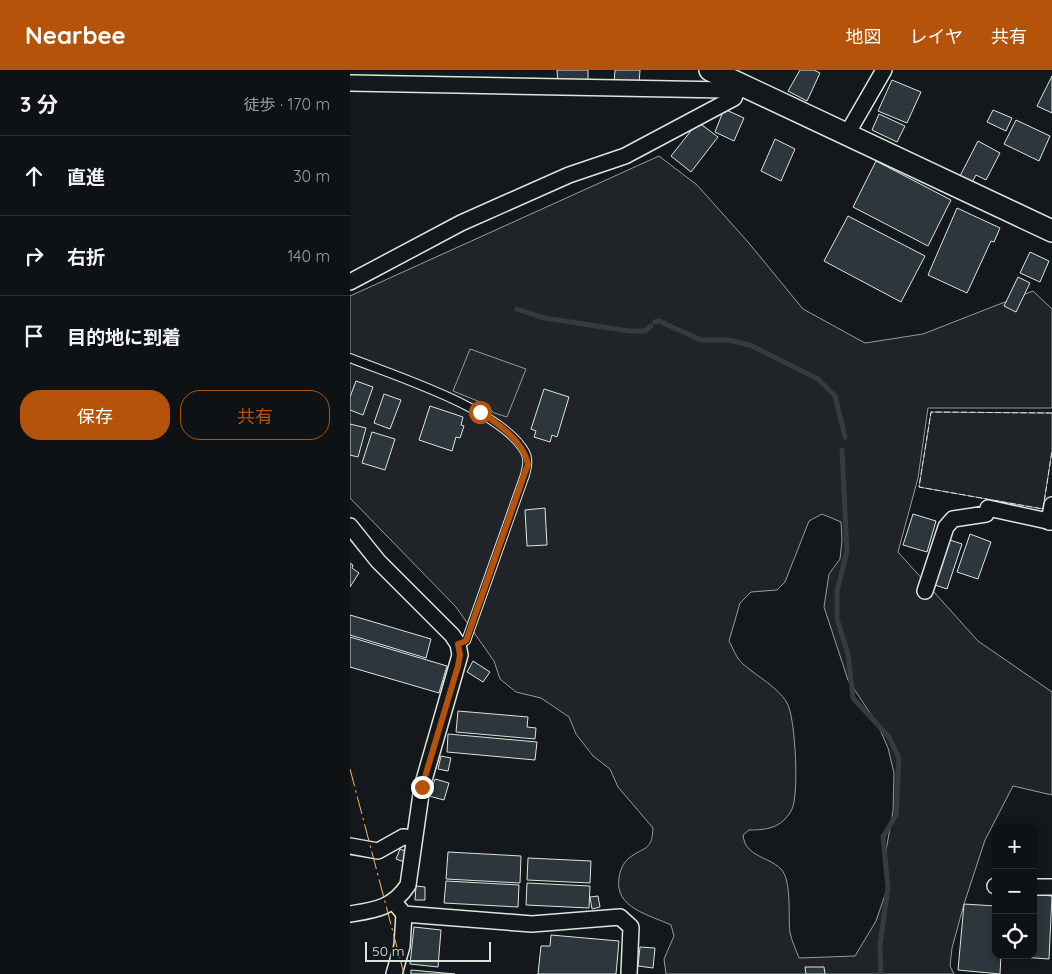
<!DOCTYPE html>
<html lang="ja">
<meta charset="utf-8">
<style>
body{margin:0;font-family:Quicksand,"Noto Sans JP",sans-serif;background:#1d2022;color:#f1f3f6}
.controls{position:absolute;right:15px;bottom:15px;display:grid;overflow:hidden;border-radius:10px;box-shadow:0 2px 8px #0003}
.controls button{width:45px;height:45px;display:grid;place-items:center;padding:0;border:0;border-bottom:1px solid #2f3234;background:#0f1215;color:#f1f3f6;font:25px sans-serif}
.scale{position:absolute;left:15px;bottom:12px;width:126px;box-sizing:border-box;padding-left:5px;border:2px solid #d8e6dc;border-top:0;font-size:14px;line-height:18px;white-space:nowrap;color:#d8e6dc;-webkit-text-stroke:4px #14181c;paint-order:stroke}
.stop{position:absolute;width:15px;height:15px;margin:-11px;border:4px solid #b45309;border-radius:50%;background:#fff}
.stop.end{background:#b45309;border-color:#fff;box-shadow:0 1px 5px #0008}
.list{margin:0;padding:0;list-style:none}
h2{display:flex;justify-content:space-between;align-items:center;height:65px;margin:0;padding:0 20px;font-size:21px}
h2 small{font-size:16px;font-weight:400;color:#9b9ea0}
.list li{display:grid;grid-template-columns:32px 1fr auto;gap:15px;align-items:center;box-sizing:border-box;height:80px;padding:0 20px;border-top:1px solid #2f3234}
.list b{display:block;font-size:19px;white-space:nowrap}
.list em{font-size:16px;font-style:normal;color:#9b9ea0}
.actions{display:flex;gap:10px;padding:15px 20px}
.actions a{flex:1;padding:11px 0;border:1px solid #b45309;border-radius:20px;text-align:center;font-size:18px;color:#b45309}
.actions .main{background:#b45309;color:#fff}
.icon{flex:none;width:28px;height:28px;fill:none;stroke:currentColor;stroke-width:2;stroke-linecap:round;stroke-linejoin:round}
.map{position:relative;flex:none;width:702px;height:904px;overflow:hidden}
header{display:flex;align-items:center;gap:30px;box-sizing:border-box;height:70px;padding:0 25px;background:#b45309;color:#fff}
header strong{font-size:24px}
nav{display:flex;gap:28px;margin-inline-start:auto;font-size:18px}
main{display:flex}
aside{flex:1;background:#0f1215}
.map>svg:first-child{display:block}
.green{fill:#202428;stroke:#939e99;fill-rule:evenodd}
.parking{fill:#24282b;stroke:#939e99}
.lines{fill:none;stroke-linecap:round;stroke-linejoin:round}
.stream{stroke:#363b3e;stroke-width:5}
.building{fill:#2c363c;stroke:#d8e6dc}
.lane-casing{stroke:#d8e6dc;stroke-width:10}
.street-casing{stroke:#d8e6dc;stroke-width:18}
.secondary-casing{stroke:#d8e6dc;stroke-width:24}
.lane{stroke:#14181c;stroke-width:8}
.street{stroke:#14181c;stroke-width:15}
.secondary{stroke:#14181c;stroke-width:21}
.fence{stroke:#d8e6dc;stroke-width:1;stroke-dasharray:6 2.5;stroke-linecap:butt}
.power{stroke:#ffb74d;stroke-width:1;stroke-dasharray:18 4 2.5 4;stroke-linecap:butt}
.route{stroke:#b45309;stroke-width:6}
</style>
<header>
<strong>Nearbee</strong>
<nav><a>地図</a><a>レイヤ</a><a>共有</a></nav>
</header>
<main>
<aside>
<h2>3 分<small>徒歩 · 170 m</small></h2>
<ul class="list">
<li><svg class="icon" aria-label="ahead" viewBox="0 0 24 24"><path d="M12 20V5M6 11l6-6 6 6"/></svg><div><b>直進</b></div><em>30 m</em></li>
<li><svg class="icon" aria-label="right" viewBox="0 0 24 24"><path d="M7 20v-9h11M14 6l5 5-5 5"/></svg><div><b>右折</b></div><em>140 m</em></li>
<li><svg class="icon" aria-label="arrive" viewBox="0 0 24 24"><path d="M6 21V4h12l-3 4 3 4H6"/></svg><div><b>目的地に到着</b></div></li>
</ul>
<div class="actions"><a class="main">保存</a><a>共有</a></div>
</aside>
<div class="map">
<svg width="702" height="904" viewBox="0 0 702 904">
<rect width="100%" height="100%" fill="#14181c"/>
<g class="green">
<path d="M309,86l38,29 51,57 55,67 62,34 58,-9 110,-43 19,18v99h-124l-10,70 -20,74 80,89 74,51v103l-39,-9 -28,54 -21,64 -12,44 -2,18 4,8h-288l-2,-15 10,-23 -3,-11c-21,-10 -57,-17 -52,-47 1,-8 4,-15 10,-20 16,-12 23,-7 24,-30l-35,-41 -8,-18 -17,-13 -17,-22 -7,-17 -28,-19 -25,-6 -16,-13 -6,-18 -38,-54 -106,-109v-202zM472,444l19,8 1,18 -2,19 -11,15 -5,33 24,73 30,45 10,23 6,25 -1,38 -9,51 3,27 -11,32 -21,35 -56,2c-3,-8 -7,-17 -9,-25 -2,-16 2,-53 -9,-64 -13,-13 -36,-12 -38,-34l6,-5c18,0 32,-2 42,-19 9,-13 4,-92 -3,-106 -7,-16 -33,-30 -45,-41 -7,-6 -10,-16 -14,-23l11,-38 11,-11 26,-2 8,-8 24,-61z"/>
<path d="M581,342l121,1v38l-9,58 -124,-22z"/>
</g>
<path class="parking" d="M120,279l56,20 -19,48 -13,-4 -9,-9 -32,-13z"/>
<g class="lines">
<g class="stream">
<path d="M167,239l27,9 85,13h16l6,-5"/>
<path d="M305,252l4,-1 42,19h27l22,5 68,34 17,17 10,41"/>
<path d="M492,380l5,101 -10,40v28l11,35 5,44 36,39 10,21 -3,57 -13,22 5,50 -8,58 1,29"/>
</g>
</g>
<g class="building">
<path d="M207,0h31v13l-30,1z"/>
<path d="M265,0h25l-1,14 -25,-1z"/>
<path d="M450,0h14l6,3 -13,28 -19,-10z"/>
<path d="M702,6v37l-15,-7z"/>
<path d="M542,10l29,12 -14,31 -29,-12z"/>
<path d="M374,39l20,9 -10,23 -19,-9z"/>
<path d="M643,40l19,8 -6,13 -19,-9z"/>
<path d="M529,44l26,12 -8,16 -25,-12z"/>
<path d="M666,50l34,16 -11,25 -35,-17z"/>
<path d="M348,52l20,15 -27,35 -20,-16z"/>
<path d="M425,69l20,10 -14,32 -20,-10z"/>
<path d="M628,71l22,12 -14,27 -10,-5 -4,7 -12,-6z"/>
<path d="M526,91l75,39 -23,46 -75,-39z"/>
<path d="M607,138l43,20 -6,14 -3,-1 -24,52 -39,-18z"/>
<path d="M498,146l77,40 -24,46 -77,-41z"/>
<path d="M680,182l19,9 -9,21 -20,-9z"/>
<path d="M668,207l12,6 -14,29 -12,-6z"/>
<path d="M6,311l17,6 -10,28 -13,-5v-13z"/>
<path d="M194,319l25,8 -12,40 -5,-2 -2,7 -16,-5 2,-6 -5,-2z"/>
<path d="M34,324l17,6 -11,29 -16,-6z"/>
<path d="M80,336l33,11 -2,8 3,1 -4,12 -4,-1 -4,14 -33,-11z"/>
<path d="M0,354l16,4 -8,29 -8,-2z"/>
<path d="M22,362l23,7 -10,31 -23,-7z"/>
<path d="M195,438l2,37 -20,1 -2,-36z"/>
<path d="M563,444l23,7 -9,31 -24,-7z"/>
<path d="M620,464l21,8 -13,37 -21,-7z"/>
<path d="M597,469l15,5 -15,45 -15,-5z"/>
<path d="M0,493l3,2 -1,3 7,5 -9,14z"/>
<path d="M0,545l81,24 -5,19 -76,-23z"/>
<path d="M0,567l97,29 -8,27 -89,-26z"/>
<path d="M123,591l17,11 -7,10 -16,-10z"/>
<path d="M108,641l70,6 -1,10 9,1 -1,11 -79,-7z"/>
<path d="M98,664l89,8 -2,18 -88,-8z"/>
<path d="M91,686l10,2 -3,13 -10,-2z"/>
<path d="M85,709l14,4 -5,17 -15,-4z"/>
<path d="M50,779l10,4 -3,10 -11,-4z"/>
<path d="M98,782l73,4 -1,27 -74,-4z"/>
<path d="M178,788l63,3 -1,22 -63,-3z"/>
<path d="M96,811l73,4 -1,22 -74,-4z"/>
<path d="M177,813l63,3 -1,22 -63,-3z"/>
<path d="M66,816l9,1v13h-10z"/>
<path d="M683,824l19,2 -3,63 -42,-3 26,-1z"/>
<path d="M248,826l2,11 -8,2 -2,-12z"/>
<path d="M614,834l32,2v49h5l-1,19 -42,-4z"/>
<path d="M64,857l27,3 -3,37 -28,-3z"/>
<path d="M201,865l68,6 -3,33h-78l3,-28h9z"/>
<path d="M290,877l15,1 -2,20 -15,-2z"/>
<path d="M455,897h19l1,7h-19z"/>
<path d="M61,900l44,4h-44z"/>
</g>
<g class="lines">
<defs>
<path id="lane" d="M0,288c45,18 151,51 175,94 4,7 2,15 0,23l-59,166 -8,3"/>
<g id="street">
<path d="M0,13l376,7 5,-10"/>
<path d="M497,64l37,-64"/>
<path d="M0,212l111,-59 108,-48 56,-19 109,-58 6,-14"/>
<path d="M699,452l3,-17"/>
<path d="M0,456l28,35 74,74 6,9 2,11 -38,132 -14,98c-15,23 -33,25 -58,29"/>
<path d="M575,521l21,-64 7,-8 33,-5 2,-6 64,14"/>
<path d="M0,776l28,5 25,-14 11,1"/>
<path d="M645,816h1"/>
<path d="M683,817h19"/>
<path d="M44,832l10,12 128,10 88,-7 11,10 -2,47"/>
<path d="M44,904l8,-28 2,-32"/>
</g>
<path id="secondary" d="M360,0l342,161"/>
</defs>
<use href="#lane" class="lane-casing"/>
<use href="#street" class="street-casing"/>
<use href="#secondary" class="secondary-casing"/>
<use href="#lane" class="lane"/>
<use href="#street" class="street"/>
<use href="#secondary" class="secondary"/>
<path class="fence" d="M702,343l-121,-1 -12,75 124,22 9,-58"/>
<path class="power" d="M0,699l54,205"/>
</g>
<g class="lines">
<path class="route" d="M72,717l36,-121 2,-11 -2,-11 8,-3 62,-177c-5,-23 -29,-40 -48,-52"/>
</g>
</svg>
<div class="controls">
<button>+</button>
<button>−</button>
<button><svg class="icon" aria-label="locate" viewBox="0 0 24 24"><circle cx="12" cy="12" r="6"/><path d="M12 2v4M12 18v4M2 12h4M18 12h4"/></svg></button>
</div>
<div class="scale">50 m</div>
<div class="stop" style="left:130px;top:342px"></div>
<div class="stop end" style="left:72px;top:717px"></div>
</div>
</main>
